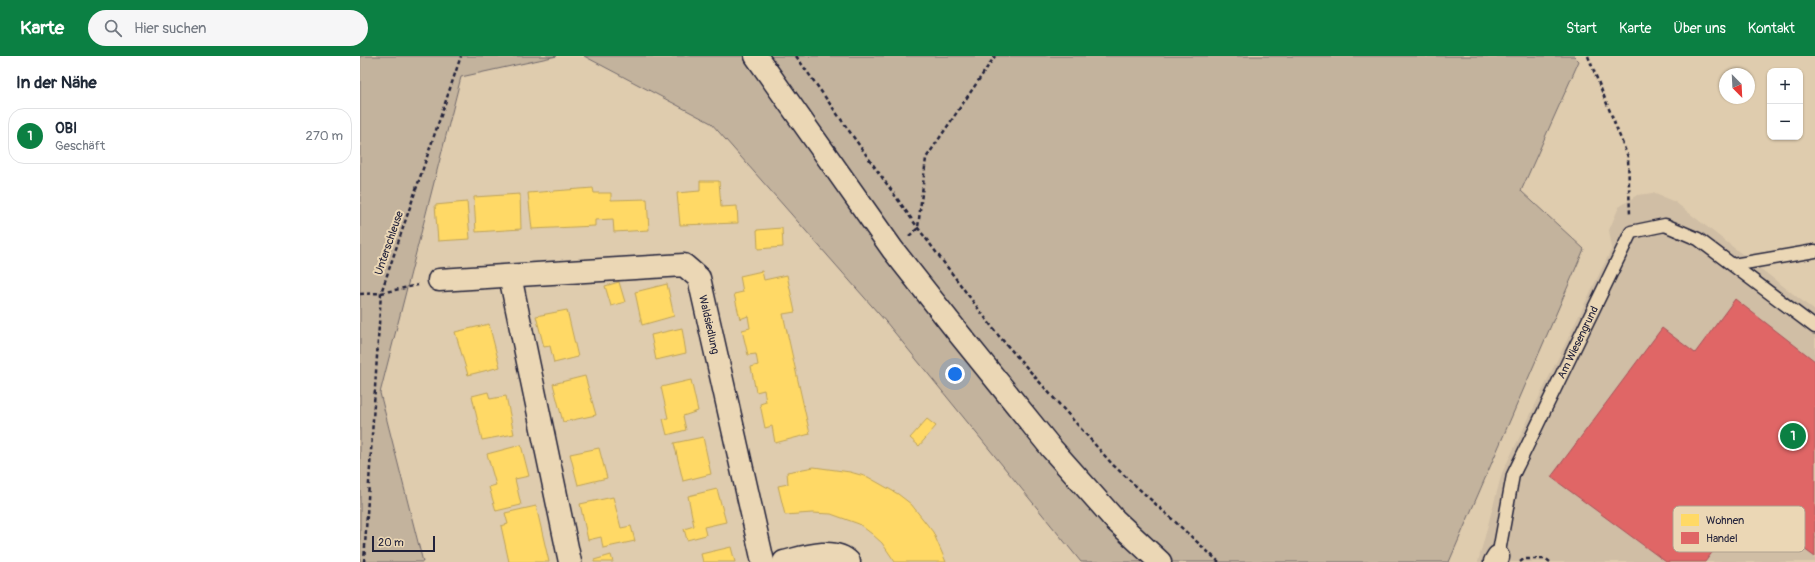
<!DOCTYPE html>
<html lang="de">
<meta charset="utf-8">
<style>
body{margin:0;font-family:Pangolin,sans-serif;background:#f6f6f7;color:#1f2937}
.controls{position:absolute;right:12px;top:12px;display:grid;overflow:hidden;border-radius:8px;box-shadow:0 1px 3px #0004}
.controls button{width:36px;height:36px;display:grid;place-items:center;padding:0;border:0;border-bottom:1px solid #e0e1e3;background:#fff;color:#1f2937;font:20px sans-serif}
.compass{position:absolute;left:1359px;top:12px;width:36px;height:36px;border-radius:50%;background:#fff;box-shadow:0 1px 3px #0004;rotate:156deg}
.scale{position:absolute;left:12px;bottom:10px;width:63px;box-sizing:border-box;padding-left:4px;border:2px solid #22223b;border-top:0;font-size:11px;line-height:14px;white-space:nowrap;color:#22223b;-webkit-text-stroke:3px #ebd7b5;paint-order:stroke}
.you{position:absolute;left:595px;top:318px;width:14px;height:14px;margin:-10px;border:3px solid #fff;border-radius:50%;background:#1a73e8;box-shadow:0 0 0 6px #1a73e833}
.badge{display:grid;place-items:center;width:26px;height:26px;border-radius:50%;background:#0b8043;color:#fff;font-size:13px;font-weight:700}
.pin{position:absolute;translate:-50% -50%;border:2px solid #fff;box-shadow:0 1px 4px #0006}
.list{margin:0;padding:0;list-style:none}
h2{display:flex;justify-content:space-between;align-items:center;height:52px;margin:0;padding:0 16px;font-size:17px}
h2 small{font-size:13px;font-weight:400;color:#747a83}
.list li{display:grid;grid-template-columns:26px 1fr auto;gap:12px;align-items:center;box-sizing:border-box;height:56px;margin:0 8px 8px;padding:0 8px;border:1px solid #e0e1e3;border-radius:16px}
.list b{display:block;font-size:15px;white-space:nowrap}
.list p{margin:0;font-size:13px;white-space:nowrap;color:#747a83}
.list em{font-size:13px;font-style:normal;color:#747a83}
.icon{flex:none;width:22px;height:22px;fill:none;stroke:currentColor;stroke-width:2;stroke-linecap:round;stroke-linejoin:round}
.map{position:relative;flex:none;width:1455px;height:506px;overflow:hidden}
header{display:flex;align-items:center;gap:24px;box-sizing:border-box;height:56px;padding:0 20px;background:#0b8043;color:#fff}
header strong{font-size:19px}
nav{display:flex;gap:22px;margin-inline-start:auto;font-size:14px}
.search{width:280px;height:36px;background:#f6f6f7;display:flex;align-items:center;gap:10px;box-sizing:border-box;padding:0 14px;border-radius:22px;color:#747a83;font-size:15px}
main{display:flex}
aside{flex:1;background:#fff}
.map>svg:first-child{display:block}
.built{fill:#d0bea5}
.green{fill:#c3b39d;stroke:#726a6c}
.homes{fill:#ffd966;stroke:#bda259}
.shops{fill:#e06666;stroke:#a75259}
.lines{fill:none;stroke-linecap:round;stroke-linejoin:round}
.lane-casing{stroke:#22223b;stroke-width:15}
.street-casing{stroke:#22223b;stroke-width:25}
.primary-casing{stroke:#22223b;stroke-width:25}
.path{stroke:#22223b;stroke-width:2.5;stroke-dasharray:4 3;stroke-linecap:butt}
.lane{stroke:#ebd7b5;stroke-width:12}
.street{stroke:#ebd7b5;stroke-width:22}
.primary{stroke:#ebd7b5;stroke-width:22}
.labels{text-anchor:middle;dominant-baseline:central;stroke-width:4;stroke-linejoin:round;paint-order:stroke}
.street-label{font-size:11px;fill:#22223b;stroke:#ebd7b5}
.key{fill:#ebd7b5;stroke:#afa190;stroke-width:1}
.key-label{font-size:11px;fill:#22223b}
</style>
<header>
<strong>Karte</strong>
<div class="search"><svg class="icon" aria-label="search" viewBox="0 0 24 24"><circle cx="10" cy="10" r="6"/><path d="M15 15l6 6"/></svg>Hier suchen</div>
<nav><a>Start</a><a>Karte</a><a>Über uns</a><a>Kontakt</a></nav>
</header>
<main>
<aside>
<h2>In der Nähe<small></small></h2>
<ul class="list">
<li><span class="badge">1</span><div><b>OBI</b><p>Geschäft</p></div><em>270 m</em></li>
</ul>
</aside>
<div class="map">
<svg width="1455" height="506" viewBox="0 0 1455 506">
<rect width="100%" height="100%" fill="#dfccae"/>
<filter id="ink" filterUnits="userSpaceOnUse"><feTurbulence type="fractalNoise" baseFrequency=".025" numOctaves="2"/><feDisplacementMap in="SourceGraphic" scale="8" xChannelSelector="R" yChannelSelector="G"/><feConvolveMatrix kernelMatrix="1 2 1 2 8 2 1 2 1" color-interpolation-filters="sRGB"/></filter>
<g filter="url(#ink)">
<path class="built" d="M1293,137l22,9 140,109v251h-337l24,-89 110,-225 -3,-18 10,-23 18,-12z"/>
<g class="green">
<path d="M0,0h197l-96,21 -81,316 43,169h-63z"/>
<path d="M224,0h990l5,5 -58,130 63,58 -135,313h-368l-195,-240 -175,-199z"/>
</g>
<g class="homes">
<path d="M340,125h19l2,26 16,-1 1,17 -58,2 -3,-32 23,-2z"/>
<path d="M233,132l1,5h17v7l36,-1 2,31 -35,2 -1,-13 -18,1v6l-63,3 -4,-36z"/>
<path d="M160,138l1,35 -45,3 -2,-35z"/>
<path d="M107,146l3,37 -32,2 -3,-36z"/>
<path d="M422,172l1,19 -25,2 -1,-19z"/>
<path d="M402,215l2,9 23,-5 8,37 -12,2 27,120 -35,9 -3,-17 -7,2 -5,-24 6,-2 -2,-12 -8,2 -5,-25 7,-2 -2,-11 -8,1 -6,-25 8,-2 -2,-12 -8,3 -6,-25 9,-2 -3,-16z"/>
<path d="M259,226l6,20 -14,4 -6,-20z"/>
<path d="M307,228l7,32 -32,9 -7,-33z"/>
<path d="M207,254l11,47 -24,6 -4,-17 -6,1 -8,-31z"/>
<path d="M129,268l11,43 -32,8 -13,-43z"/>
<path d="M322,272l4,25 -30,7 -5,-25z"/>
<path d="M225,320l11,39 -33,7 -10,-38z"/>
<path d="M331,324l7,31 -15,5 3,14 -19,5 -4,-16 5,-1 -7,-31z"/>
<path d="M128,336l2,7 16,-3 8,38 -32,6 -10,-44z"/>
<path d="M567,363l9,7 -17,20 -9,-8z"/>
<path d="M343,381l8,37 -28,7 -9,-38z"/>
<path d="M161,389l8,31 -14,3 6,26 -25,6 -7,-24 7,-2 -9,-31z"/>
<path d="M239,392l8,30 -29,7 -8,-31z"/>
<path d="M454,411l36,5 18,5 30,17 13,10 22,28 13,30h-51l-13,-19 -10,-9 -13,-10 -28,-10 -19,-1 -27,2 -7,-29 10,-2 -1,-12z"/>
<path d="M357,433l9,33 -22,5 2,8 -19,5 -3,-11 10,-3 -6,-30z"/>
<path d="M253,441l8,31 10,-2 4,15 -32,7 -2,-11 -13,3 -8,-36z"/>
<path d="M176,450l13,56h-40l-8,-36 7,-2 -3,-11z"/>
<path d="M371,491l4,15h-32l-2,-8z"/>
<path d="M251,499l2,7h-19v-2z"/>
</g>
<path class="shops" d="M1375,243l80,62v196l-34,-25 -7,14 -37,-27 -32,43h-39l-115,-85 111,-149 33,25z"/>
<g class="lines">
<defs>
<g id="lane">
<path d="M1373,209l82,-14"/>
<path id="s1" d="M1138,501l15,-82 118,-243 34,-7 33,14 117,88"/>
</g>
<g id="street">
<path d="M150,220l60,286"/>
<path id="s2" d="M79,224l245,-15 15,13 64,284"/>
<path d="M424,506c17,-4 50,-16 65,0"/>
<path d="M1135,506l3,-5"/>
</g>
<path id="primary" d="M396,0l137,194 67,85 92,114 63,71 45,42"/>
</defs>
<use href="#lane" class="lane-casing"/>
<use href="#street" class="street-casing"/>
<use href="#primary" class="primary-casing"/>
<g class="path">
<path d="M436,0l122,172 80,107 115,130 106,97"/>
<path d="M1228,0l40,101 2,58"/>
<path d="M549,180l9,-8 8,-70 69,-102"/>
<path d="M0,238l21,-1 37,-8"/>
<path d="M4,506l17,-269 80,-237"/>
<path d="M1160,506l4,-3h22l4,3"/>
</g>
<use href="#lane" class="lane"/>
<use href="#street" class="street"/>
<use href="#primary" class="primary"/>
</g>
</g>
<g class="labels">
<g class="street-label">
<text transform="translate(29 187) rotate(-71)">Unterschleuse</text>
<text stroke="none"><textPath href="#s2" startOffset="313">Waldsiedlung</textPath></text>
<text stroke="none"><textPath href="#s1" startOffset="231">Am Wiesengrund</textPath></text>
</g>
</g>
<rect x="1313" y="450" width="132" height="46" rx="6" class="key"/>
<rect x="1321" y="458" width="18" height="12" fill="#ffd966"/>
<rect x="1321" y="476" width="18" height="12" fill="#e06666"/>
<g class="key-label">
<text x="1346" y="468">Wohnen</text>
<text x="1346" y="486">Handel</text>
</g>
</svg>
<div class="controls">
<button>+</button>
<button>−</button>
</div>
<svg class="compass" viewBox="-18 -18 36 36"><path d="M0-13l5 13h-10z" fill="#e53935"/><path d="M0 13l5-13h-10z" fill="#747a83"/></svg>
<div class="scale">20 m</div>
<div class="you"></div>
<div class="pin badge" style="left:1433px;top:380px">1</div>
</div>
</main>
